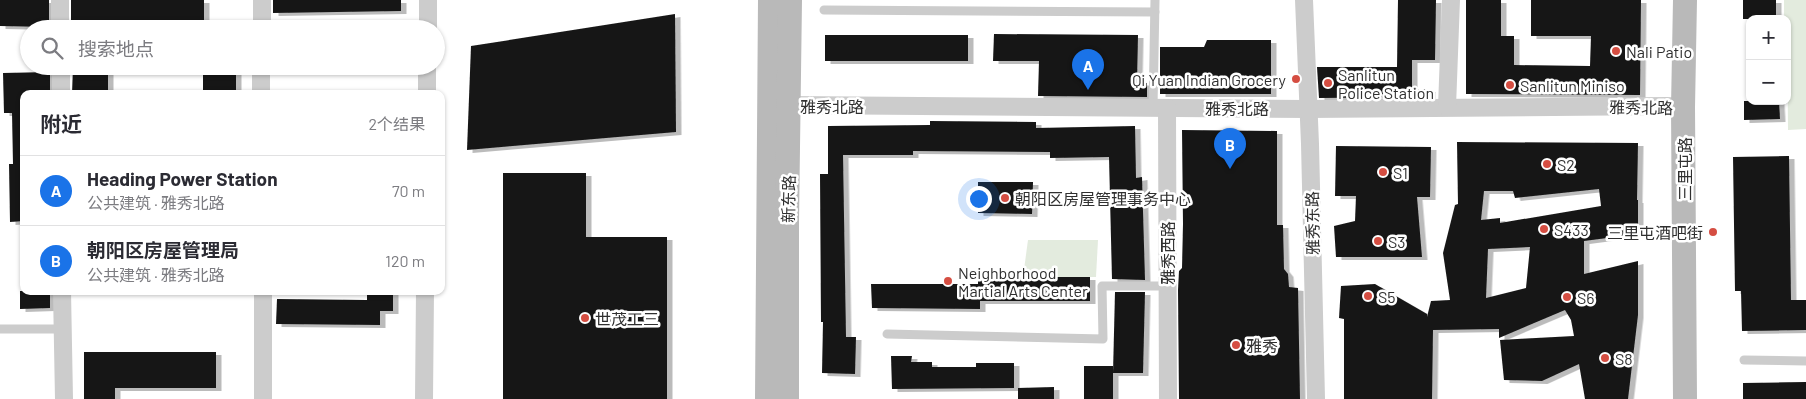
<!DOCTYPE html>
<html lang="zh">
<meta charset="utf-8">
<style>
body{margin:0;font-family:Barlow,"Noto Sans SC",sans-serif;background:#f2f2f3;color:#2b2b33}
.controls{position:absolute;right:15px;top:15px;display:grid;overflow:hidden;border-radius:10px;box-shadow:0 1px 4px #0004}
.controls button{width:45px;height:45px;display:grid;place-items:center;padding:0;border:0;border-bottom:1px solid #e1e1e2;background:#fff;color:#2b2b33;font:25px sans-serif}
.you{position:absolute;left:978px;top:198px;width:18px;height:18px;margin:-12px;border:4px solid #fff;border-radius:50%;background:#1a73e8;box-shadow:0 0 0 8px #1a73e833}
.badge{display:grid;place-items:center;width:32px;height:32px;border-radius:50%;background:#1a73e8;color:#fff;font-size:16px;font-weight:700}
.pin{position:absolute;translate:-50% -41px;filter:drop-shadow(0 1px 2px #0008)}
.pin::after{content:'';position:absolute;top:26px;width:18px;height:15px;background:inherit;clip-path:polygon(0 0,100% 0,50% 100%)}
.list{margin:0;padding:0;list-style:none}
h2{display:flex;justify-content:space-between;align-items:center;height:65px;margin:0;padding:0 20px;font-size:21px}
h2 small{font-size:16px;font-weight:400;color:#7c7c81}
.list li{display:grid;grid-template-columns:32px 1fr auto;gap:15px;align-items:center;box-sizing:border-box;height:70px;padding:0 20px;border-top:1px solid #e1e1e2}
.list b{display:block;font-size:19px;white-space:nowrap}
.list p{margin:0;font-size:16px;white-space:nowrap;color:#7c7c81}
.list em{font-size:16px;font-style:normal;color:#7c7c81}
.icon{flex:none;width:28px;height:28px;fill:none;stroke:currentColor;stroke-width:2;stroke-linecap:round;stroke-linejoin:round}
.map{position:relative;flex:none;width:1806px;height:399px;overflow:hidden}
.search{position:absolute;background:#fff;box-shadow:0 1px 4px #0004;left:20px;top:20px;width:425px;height:55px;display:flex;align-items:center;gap:12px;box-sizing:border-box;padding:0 18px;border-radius:28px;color:#7c7c81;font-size:19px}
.panel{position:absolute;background:#fff;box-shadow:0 1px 4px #0004;left:20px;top:90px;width:425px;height:205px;border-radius:10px}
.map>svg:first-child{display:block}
.green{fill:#e3ebde}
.building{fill:#161616;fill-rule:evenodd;filter:url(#shadow)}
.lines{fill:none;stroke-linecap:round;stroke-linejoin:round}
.lane{stroke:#ccc;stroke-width:9}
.street{stroke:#ccc;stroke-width:18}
.secondary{stroke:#b9b9b9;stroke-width:24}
.poi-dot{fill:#d54e42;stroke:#fff;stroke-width:2}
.labels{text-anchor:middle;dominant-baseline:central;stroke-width:5;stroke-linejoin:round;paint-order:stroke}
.poi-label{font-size:16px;fill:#2f2f2f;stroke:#fff;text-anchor:start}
.street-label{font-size:16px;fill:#2f2f2f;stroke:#fff}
</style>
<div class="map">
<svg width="1806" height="399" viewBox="0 0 1806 399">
<defs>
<filter id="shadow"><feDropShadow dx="5.5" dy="3" stdDeviation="0" flood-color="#0004"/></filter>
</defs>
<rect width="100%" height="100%" fill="#fff"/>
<g class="green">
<path d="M1784,0h22v129l-18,1 -1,-111h-3z"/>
<path d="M1028,240h70l-2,37h-73z"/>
</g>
<g class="building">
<path d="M0,0h49v27l-49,-1z"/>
<path d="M71,0h133v29h-131l-2,-1z"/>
<path d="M273,0h128v11l-128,2z"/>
<path d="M1398,0h38l-1,60h-23v29h18v8l-111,1 -2,-31h80z"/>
<path d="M1466,0h35v36h13v29l76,1 1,-30h-60v-36h110l-1,95 -174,-1z"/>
<rect x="1743" y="0" width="33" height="19"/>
<path d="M675,14l1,118 -209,18 4,-104z"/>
<path d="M994,34l144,1 -1,47 10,1v14l-109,-1 1,-35h-46z"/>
<rect x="825" y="35" width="143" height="26"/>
<path d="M1207,40h64v54h-111v-47h44z"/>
<path d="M73,66h35v28h-36z"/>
<rect x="203" y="66" width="33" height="28"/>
<path d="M50,72v22h-26v127l-14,1 -1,-58h4l-1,-51h-8l-1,-40z"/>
<path d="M1744,101h35l1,18 -36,1z"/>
<path d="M930,121l106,1v6l99,-2 1,52 6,-1 3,103 -33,-1 -3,-122 -59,1v-6l-137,-1v4h-70l3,182h10l-1,37 -33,-1 1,-51h-2l-1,-148h8v-48l102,-1z"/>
<path d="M1182,130l95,1v94h6l1,44 4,5 1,13 9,1 2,111h-121l-1,-109 1,-19 3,-3 1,-44z"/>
<path d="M1457,142l181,1 -1,57h1v34l-54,7v33l54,-13v54l-10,84h-43l-6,-35 -37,17 -38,-1 -4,-40 74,-4 -3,-16 -6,-10 -66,28v-9l-66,1 -1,69h-88v-80l-5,-1 2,-32 34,-2 52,30v3l4,-16 19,-1 -7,-47 12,-48 3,-1zM1599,189l2,17 -101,17v-5l-19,2 3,-29h29l2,7zM1530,247l-4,41 -40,10 2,-49z"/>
<path d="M1336,146l95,1 -1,50h-13l5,60h-86l-2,-31 21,-5 1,-25h-21z"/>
<path d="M1789,156l2,144h15v30l-64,1 -1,-40h-6l-2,-134z"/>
<path d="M503,173h83v64h81v162h-164z"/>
<path d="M978,182h55l-1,32 -54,-1z"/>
<path d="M978,277h112v24h-110v8l-108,-1 -1,-24h107z"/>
<path d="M20,291h30v17l-30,1z"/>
<path d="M367,291h26v20h-13v14l-104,-1 1,-25 90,1z"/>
<path d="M1115,292h30l-2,81h-30z"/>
<path d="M84,352h132v36h-101v11h-31z"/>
<path d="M891,356h21l-1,6h21v5h44v-4h38v25l-122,1z"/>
<rect x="1084" y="366" width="29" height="33"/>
<path d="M1806,382v17h-63v-16z"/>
<path d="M1054,387v12h-36v-11z"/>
</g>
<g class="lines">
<g class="lane">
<path d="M824,10l331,2"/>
<path d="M1153,108l2,-108"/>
<path d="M0,329h62"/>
<path d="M887,334l216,5 -1,-53h65"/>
<path d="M1744,360l62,1"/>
</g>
<g class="street">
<path d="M60,0v29"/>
<path d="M1304,0l6,144 6,255"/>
<path d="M262,29v-29"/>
<path d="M428,29v-29"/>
<path d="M61,66v28"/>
<path d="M261,94v-28"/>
<path d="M427,94v-28"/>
<path d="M790,105l518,4 359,-3 16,1"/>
<path d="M1447,107l4,-107"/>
<path d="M1167,108l1,291"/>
<path d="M62,291l2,108"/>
<path d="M263,291v108"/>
<path d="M424,399l1,-108"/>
</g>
<g class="secondary">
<path d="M1685,0l-2,107 2,292"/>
<path d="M767,399l3,-399"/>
<path d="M787,399v-178l3,-221"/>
</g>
</g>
<g class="poi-dot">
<circle cx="1616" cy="51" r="5"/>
<circle cx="1296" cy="79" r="5"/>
<circle cx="1328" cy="83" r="5"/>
<circle cx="1510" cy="85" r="5"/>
<circle cx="1547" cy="164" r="5"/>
<circle cx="1383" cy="172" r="5"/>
<circle cx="1005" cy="198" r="5"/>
<circle cx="1544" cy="229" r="5"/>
<circle cx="1713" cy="232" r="5"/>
<circle cx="1378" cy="241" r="5"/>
<circle cx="948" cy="281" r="5"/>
<circle cx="1368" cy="296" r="5"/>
<circle cx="1567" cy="297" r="5"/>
<circle cx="585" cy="318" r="5"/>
<circle cx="1236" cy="345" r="5"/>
<circle cx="1605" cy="358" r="5"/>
</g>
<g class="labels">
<g class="poi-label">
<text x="1626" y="51">Nali Patio</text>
<text x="1338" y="74">Sanlitun<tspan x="1338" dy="18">Police Station</tspan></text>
<text x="1286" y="79" text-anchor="end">Qi Yuan Indian Grocery</text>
<text x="1520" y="85">Sanlitun Miniso</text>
<text x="1557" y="164">S2</text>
<text x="1393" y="172">S1</text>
<text x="1015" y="198">朝阳区房屋管理事务中心</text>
<text x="1554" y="229">S433</text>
<text x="1703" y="232" text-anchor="end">三里屯酒吧街</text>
<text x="1388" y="241">S3</text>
<text x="958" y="272">Neighborhood<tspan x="958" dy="18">Martial Arts Center</tspan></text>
<text x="1378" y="296">S5</text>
<text x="1577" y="297">S6</text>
<text x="595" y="318">世茂工三</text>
<text x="1246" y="345">雅秀</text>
<text x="1615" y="358">S8</text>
</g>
<g class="street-label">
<text x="832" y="106">雅秀北路</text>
<text transform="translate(1641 107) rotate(1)">雅秀北路</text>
<text x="1237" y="108">雅秀北路</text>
<text transform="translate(1684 169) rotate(-90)">三里屯路</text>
<text transform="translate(788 199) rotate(-89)">新东路</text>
<text transform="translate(1312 223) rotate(-91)">雅秀东路</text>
<text transform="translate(1167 253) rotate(-90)">雅秀西路</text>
</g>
</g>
</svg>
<div class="controls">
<button>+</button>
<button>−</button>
</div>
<div class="you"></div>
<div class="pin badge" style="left:1088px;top:90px">A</div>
<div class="pin badge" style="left:1230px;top:169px">B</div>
<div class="search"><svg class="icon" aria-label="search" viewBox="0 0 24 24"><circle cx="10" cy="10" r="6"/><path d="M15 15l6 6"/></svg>搜索地点</div>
<section class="panel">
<h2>附近<small>2个结果</small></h2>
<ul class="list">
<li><span class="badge">A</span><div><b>Heading Power Station</b><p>公共建筑 · 雅秀北路</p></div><em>70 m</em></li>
<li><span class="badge">B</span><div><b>朝阳区房屋管理局</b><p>公共建筑 · 雅秀北路</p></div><em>120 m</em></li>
</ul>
</section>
</div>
